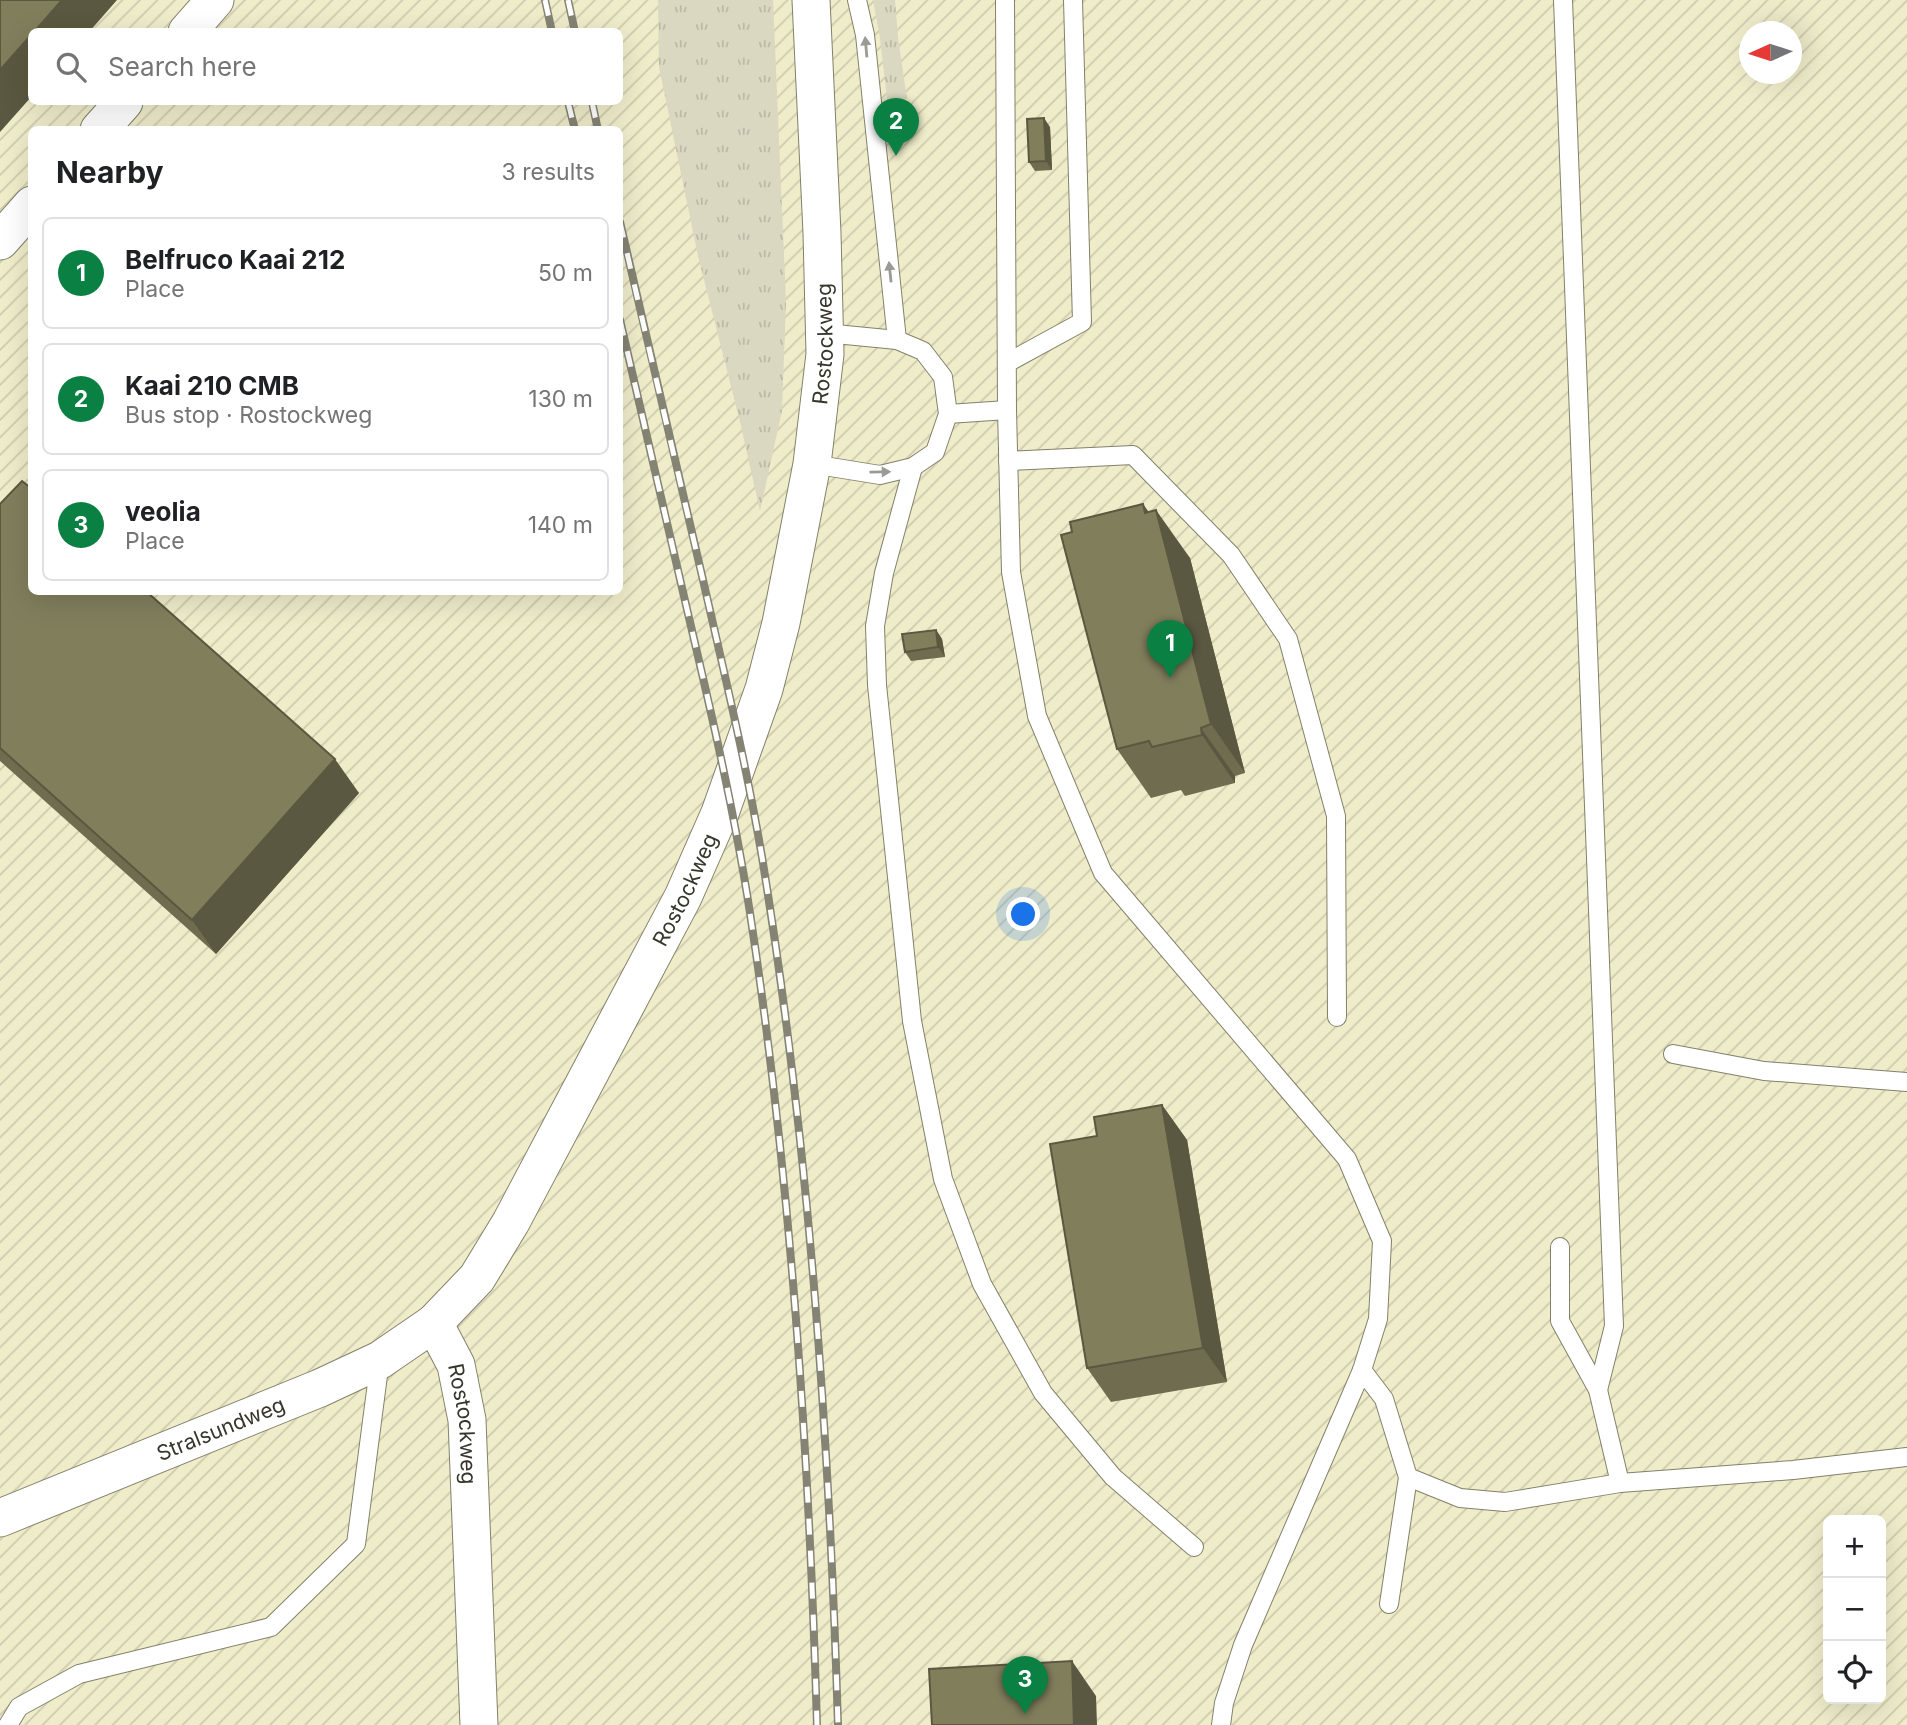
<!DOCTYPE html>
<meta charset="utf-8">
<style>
body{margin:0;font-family:Inter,sans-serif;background:#f6f6f6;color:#202124}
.controls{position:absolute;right:21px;bottom:21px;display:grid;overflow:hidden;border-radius:10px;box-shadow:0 7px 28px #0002}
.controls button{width:63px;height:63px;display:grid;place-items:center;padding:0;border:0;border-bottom:2px solid #e0e0e0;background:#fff;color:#202124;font:35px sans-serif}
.compass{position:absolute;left:1739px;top:21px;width:63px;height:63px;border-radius:50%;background:#fff;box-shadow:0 7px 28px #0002;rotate:267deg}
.you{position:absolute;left:1024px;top:915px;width:24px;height:24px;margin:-18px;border:5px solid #fff;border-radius:50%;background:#1a73e8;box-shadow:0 0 0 10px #1a73e833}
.badge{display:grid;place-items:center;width:46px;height:46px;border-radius:50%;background:#0b8043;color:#fff;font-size:23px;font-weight:700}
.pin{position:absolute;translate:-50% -58px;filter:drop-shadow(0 2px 4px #0008)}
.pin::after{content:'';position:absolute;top:37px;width:24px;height:21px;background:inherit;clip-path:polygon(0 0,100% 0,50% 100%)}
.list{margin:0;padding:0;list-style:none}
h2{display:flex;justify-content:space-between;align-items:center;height:91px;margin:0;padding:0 28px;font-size:30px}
h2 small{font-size:23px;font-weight:400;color:#757577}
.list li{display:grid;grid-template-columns:46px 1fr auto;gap:21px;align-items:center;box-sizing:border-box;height:112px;margin:0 14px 14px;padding:0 14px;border:2px solid #e0e0e0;border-radius:10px}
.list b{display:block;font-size:26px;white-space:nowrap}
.list p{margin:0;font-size:23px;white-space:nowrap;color:#757577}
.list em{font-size:23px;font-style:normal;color:#757577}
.icon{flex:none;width:38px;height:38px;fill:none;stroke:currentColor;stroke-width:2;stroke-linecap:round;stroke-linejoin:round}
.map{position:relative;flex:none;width:1907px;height:1725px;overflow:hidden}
.search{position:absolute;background:#fff;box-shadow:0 7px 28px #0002;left:28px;top:28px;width:595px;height:77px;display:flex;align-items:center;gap:18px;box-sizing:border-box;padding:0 24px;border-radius:10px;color:#757577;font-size:26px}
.panel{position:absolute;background:#fff;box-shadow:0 7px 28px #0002;left:28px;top:126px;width:595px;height:469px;border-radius:10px}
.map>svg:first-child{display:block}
.industrial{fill:url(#industrial-furrows);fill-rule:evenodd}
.grass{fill:url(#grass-tufts)}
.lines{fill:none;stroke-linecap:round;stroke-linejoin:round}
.lane-casing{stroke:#838169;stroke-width:20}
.street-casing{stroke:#838169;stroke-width:39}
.lane{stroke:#fff;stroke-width:18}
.street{stroke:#fff;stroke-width:37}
.rail-casing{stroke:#858373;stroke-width:8}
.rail{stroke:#fff;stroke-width:5;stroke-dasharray:16;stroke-linecap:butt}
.wall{fill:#6f6c4f}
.shaded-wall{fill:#5a5840}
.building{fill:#817e5c;stroke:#5a5840;stroke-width:2}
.oneway{fill:#9b9a96}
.labels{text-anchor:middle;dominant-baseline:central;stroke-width:7;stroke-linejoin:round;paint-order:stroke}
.street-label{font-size:21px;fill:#37362c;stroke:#fff}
</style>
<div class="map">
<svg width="1907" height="1725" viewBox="0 0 1907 1725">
<defs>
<pattern id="industrial-furrows" width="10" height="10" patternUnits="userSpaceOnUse" patternTransform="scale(1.75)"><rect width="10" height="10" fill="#efecca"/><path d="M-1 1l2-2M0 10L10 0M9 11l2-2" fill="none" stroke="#cecbae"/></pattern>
<pattern id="grass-tufts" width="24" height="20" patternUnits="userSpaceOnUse" patternTransform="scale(1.75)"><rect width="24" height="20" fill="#dad8c1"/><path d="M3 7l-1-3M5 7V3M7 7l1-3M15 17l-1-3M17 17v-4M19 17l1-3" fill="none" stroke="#bcbaa6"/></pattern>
</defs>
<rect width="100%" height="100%" fill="#fbf8dd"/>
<path class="industrial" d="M0,0h1907v1725h-1907zM32,32h588v70h-588zM1750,32h42v42h-42zM32,130h588v462h-588zM1828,1520h53v179h-53z"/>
<g class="grass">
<path d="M658,0h115l13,302 -4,109 -22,100 -20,-89 -42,-166 -39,-189z"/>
<path d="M873,0h22l3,37 9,62h-20l-7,-61z"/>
</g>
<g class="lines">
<defs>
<g id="lane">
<path d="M857,0l8,35 32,305"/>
<path d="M1005,0l2,410 4,162 26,144 66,157 244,286 35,82 -4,78 -16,51 22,29 24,78 -19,127"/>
<path d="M1563,0l51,1326 -16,64"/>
<path d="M1007,363l75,-41 -9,-322"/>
<path d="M948,414l59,-4"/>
<path d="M1008,461l125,-6 98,100 57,84 48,177 1,201"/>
<path d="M812,464l68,11 33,-8 22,-15 13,-38 -5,-37 -20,-26 -26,-11 -72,-7"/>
<path d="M913,467l-29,106 -9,53 2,59 35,336 31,158 39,105 61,109 70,84 81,70"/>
<path d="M1673,1054l91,17 143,11"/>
<path d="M1560,1247v74l38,69 22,93"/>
<path d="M1408,1477l52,21 45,4 115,-19 173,-13 114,-13"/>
<path d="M8,1725l11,-18 60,-33 192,-47 85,-83 24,-184"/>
<path d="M1221,1725l3,-22 19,-58 119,-275"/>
</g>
<g id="street">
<path d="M187,32l28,-32"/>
<path d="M99,130l25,-28"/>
<path d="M0,241l32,-36"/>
<path id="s1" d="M434,1323l22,42 11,55 12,305"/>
<path id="s2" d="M0,1518l320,-130 60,-28 54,-37 43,-45 34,-56 172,-325 37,-84 44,-124 17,-66 31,-159 13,-110 -3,-121 -11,-233"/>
</g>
</defs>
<use href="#lane" class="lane-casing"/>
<use href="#street" class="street-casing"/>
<use href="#lane" class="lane"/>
<use href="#street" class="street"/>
<defs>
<g id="rail">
<path d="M545,0l7,32"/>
<path d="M568,0l7,32"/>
<path d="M568,102l7,28"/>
<path d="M592,102l6,28"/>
<path d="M620,222c27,119 55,238 83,358 21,92 43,183 59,277 47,287 67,577 76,868"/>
<path d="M620,320c22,95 44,190 66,285 24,102 48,204 64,308 41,268 59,541 67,812"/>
</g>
</defs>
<use href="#rail" class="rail-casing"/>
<use href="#rail" class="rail"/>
</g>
<g class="wall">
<path d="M1050,127l2,43 -17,1 -6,-9z"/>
<path d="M0,504l359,289 -143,161 -216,-193z"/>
<path d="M1149,512l41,46 55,215 -10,3v7l-50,13 -4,-6 -30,8 -34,-49z"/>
<path d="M936,630l6,9 3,18 -34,4 -6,-9z"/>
<path d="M1162,1105l25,35 40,242 -116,20 -24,-34 10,-232z"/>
</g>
<g class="shaded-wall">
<path d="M62,0h55l-28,32h-55z"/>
<path d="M32,34v62l-32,36v-62z"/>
<path d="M1044,118l6,9 2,43 -6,-9z"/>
<path d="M1143,504l18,25 -5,-19 34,48 55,215 -34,-49 -66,-211z"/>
<path d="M936,630l6,9 3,18 -7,-10z"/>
<path d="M1201,728l34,48v7l-33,-48z"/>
<path d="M335,759l24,34 -143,161 -24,-34z"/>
<path d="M1162,1105l25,35 40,242 -24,-34z"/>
<path d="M1072,1661l24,35 1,29h-23z"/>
</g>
<g class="building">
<path d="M0,0h62l-28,32h-2v2l-32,36z"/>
<path d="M1044,118l2,43 -17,1 -2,-43z"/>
<path d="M22,481l10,8v103h115l188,167 -143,161 -192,-172v-244z"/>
<path d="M1143,504l2,9 11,-3 55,214 -10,4 1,7 -50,12 -3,-6 -32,8 -56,-214 11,-3 -2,-10z"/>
<path d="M936,630l2,17 -33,5 -3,-18z"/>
<path d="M1162,1105l41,243 -116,20 -37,-224 47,-8 -3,-19z"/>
<path d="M1072,1661l2,64h-142l-3,-56z"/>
</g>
<defs><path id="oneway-solid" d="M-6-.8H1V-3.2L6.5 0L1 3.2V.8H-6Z" transform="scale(1.75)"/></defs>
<g class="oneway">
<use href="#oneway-solid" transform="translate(866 47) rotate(-95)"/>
<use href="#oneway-solid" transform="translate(890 272) rotate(-96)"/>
<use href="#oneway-solid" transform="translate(880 472) rotate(-1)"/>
</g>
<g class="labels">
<g class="street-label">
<text stroke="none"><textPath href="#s2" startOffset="1547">Rostockweg</textPath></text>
<text stroke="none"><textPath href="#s2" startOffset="980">Rostockweg</textPath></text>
<text stroke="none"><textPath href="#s1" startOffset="107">Rostockweg</textPath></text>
<text stroke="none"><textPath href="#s2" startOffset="238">Stralsundweg</textPath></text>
</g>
</g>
</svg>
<div class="controls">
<button>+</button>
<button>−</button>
<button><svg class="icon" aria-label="locate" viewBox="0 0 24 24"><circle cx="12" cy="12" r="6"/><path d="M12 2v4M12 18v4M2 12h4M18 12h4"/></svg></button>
</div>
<svg class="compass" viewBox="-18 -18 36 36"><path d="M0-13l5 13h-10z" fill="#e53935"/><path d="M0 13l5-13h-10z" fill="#757577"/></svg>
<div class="you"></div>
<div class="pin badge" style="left:1170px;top:678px">1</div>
<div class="pin badge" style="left:896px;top:156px">2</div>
<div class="pin badge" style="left:1025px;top:1714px">3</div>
<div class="search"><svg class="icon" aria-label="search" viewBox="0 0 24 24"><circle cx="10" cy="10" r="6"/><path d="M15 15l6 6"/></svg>Search here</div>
<section class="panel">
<h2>Nearby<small>3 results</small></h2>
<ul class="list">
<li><span class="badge">1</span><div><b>Belfruco Kaai 212</b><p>Place</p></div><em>50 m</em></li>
<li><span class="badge">2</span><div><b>Kaai 210 CMB</b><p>Bus stop · Rostockweg</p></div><em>130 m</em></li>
<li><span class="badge">3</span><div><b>veolia</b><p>Place</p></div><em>140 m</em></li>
</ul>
</section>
</div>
